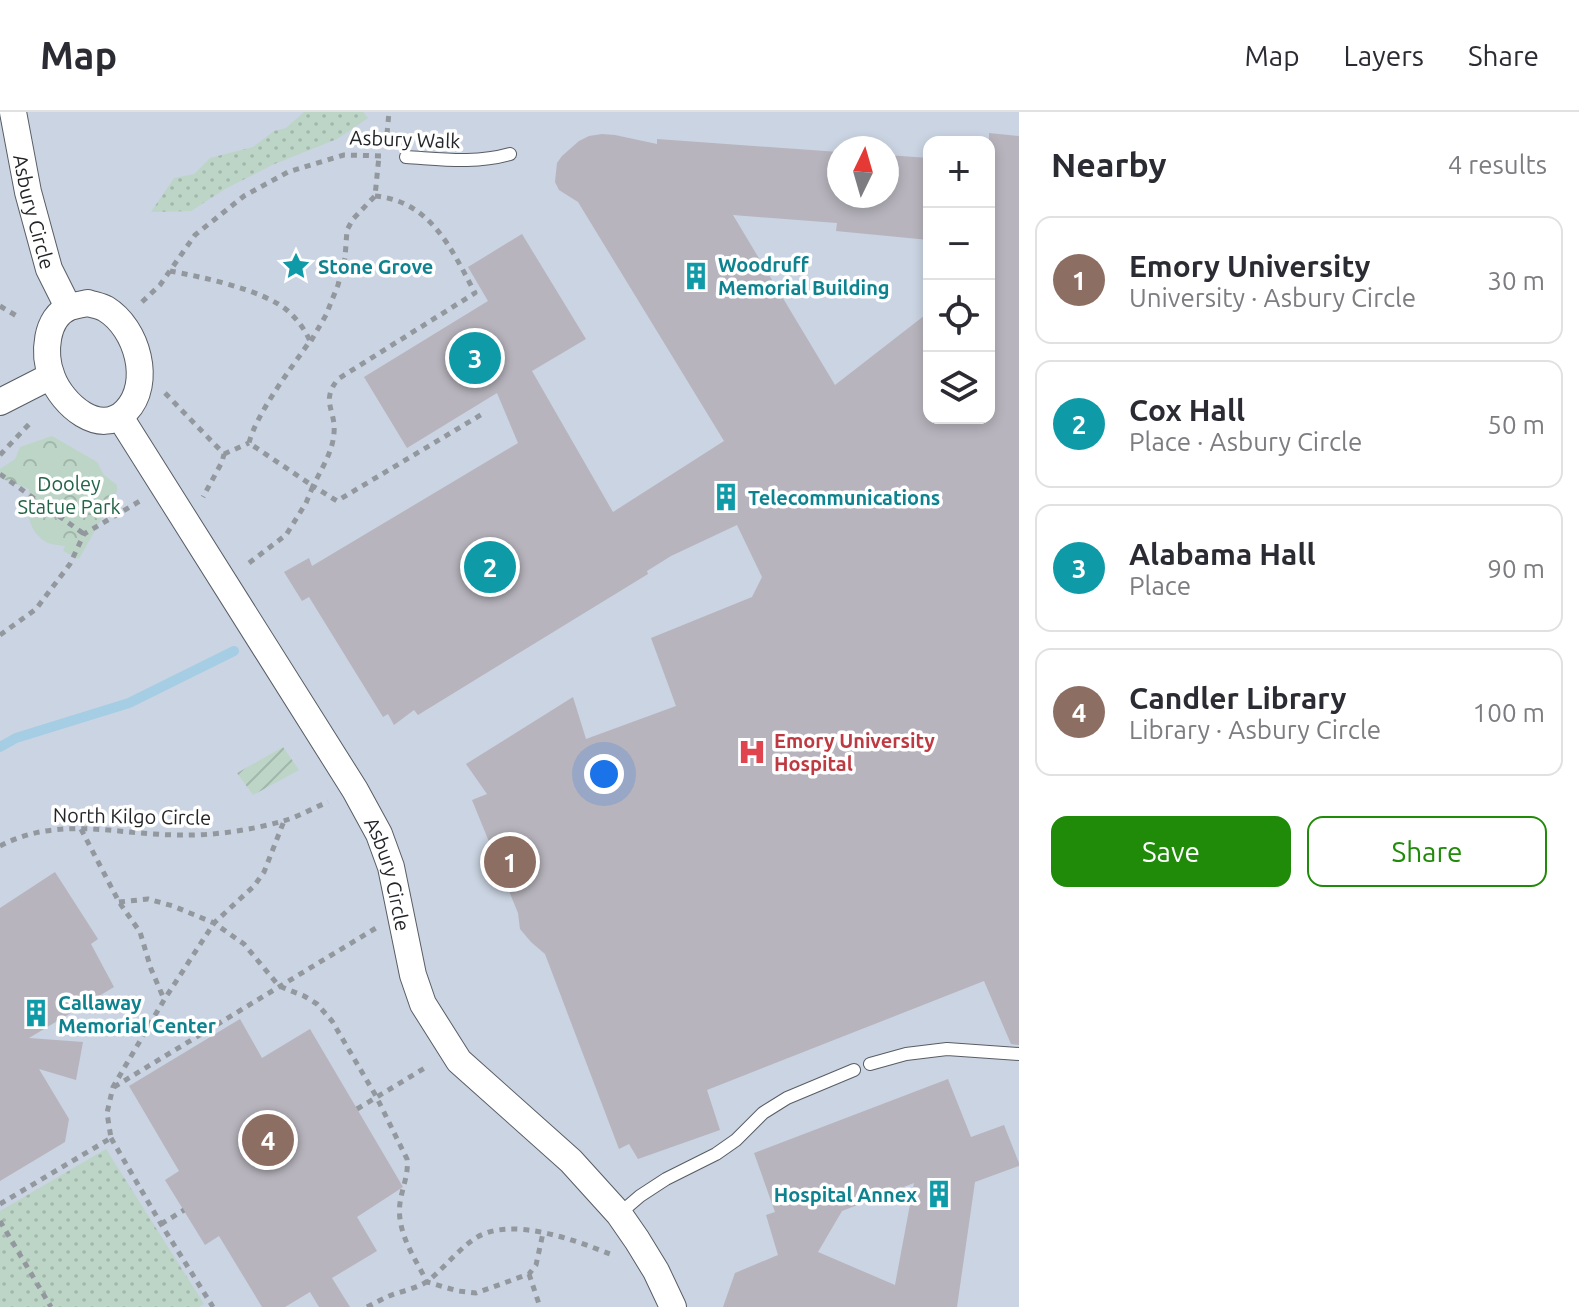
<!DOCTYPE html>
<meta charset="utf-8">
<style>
body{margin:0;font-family:Ubuntu,sans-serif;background:#f2f2f3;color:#2b2b33}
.controls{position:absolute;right:24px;top:24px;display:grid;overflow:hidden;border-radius:16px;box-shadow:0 4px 12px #0003}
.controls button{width:72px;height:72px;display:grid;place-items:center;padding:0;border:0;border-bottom:2px solid #e1e1e2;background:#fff;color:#2b2b33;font:40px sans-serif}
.compass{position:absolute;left:827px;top:24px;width:72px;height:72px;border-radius:50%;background:#fff;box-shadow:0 4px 12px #0003;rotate:5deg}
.you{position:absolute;left:604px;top:662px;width:28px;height:28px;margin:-20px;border:6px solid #fff;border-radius:50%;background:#1a73e8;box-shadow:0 0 0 12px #1a73e833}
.badge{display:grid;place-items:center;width:52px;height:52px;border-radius:50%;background:#1f8b08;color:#fff;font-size:26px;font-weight:700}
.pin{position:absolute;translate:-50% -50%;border:4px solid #fff;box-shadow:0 2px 8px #0006}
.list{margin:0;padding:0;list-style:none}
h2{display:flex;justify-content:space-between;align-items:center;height:104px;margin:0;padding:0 32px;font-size:34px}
h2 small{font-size:26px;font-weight:400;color:#7c7c81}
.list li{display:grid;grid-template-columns:52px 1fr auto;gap:24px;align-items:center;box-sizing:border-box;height:128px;margin:0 16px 16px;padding:0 16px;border:2px solid #e1e1e2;border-radius:16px}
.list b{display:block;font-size:30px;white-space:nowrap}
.list p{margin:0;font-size:26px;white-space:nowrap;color:#7c7c81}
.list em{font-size:26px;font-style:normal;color:#7c7c81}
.actions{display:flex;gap:16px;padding:24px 32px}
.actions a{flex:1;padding:18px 0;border:2px solid #1f8b08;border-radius:16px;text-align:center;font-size:28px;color:#1f8b08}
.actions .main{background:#1f8b08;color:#fff}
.icon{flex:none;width:44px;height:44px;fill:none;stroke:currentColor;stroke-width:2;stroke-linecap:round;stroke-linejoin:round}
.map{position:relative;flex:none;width:1019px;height:1195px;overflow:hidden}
header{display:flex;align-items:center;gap:48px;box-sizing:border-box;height:112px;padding:0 40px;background:#fff;border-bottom:2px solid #e1e1e2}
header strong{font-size:38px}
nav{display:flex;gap:44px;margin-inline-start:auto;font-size:28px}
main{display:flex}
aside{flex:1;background:#fff}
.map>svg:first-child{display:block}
.built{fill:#cad4e2;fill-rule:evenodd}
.grass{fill:url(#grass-dots)}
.park{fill:url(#park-crowns)}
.garden{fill:url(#garden-furrows)}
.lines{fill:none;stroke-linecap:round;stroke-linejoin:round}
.stream{stroke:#a5cde4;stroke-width:10}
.building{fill:#b7b4bd;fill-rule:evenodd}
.lane-casing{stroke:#585d64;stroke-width:14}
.street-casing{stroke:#585d64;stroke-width:28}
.path{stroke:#93989e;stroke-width:5;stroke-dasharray:6 6;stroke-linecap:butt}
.lane{stroke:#fff;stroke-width:12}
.street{stroke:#fff;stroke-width:26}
.labels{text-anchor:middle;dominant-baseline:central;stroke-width:7;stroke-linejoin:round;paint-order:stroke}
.street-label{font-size:20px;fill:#232528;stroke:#fff}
.culture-label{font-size:20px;font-weight:bold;fill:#0d838f;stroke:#fff;text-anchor:start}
.park-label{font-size:20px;fill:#226447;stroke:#fff}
.health-label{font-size:20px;font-weight:bold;fill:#be3a42;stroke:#fff;text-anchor:start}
</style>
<header>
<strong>Map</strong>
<nav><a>Map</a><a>Layers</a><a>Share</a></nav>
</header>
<main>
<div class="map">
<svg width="1019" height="1195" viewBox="0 0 1019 1195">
<defs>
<pattern id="grass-dots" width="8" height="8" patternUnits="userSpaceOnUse" patternTransform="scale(2)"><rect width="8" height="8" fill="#bdd5c7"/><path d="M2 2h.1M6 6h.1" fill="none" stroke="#a2b7ab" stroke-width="1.8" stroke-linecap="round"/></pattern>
<pattern id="park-crowns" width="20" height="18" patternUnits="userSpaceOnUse" patternTransform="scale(2)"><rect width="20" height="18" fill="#bdd5c7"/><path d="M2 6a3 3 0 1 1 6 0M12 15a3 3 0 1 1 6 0" fill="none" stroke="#a2b7ab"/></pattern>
<pattern id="garden-furrows" width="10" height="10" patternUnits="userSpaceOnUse" patternTransform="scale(2)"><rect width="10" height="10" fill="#bdd5c7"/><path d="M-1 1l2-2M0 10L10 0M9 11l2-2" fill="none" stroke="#a2b7ab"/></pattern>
</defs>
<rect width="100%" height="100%" fill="#dae0e8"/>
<path class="built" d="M0,0h1019v1195h-1019zM929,30h60v276h-60zM839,36h48v48h-48z"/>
<g class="grass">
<path d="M304,0h59l5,6 -31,21 -65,26 -47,24 -34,22 -40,1 23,-34 20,-4 16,-16 43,-11 21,-16 12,-3z"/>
<path d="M106,1037l98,155 -5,3h-199v-96z"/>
</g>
<path class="park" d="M52,324l45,26 7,13 13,10v6l-38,68 -16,-8 2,-5c-6,-1 -14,-1 -19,-4 -20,-12 -19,-33 -17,-53l-29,-11v-9l15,-10 5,-12z"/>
<path class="garden" d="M283,635l16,23 -46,25 -16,-22z"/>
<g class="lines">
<path class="stream" d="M0,635l16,-9 113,-35 105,-52"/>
</g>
<g class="building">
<path d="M989,21l30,3v909l-8,-1 -27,-63 -277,109 13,40 -82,29 -9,-15 -10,5 -74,-195 -14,-12 -11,-13 -2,-16 -46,-113 15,-6 -21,-30 107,-67 13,42 90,-33 -25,-68 101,-41 10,-20 -25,-52 -66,31 -24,15 1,3 -230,141 -4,-5 -20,15 -6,-11 -5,3 -74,-120 -7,4 -18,-29 25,-14 3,8 206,-123 -21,-50 -90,55 -43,-71 124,-76 -20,-34 54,-33 64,105 -54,32 81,141 111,-71 -146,-239 -19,-12 -4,-8 2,-19 5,-7 17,-15 10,-5 13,-2 13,1 42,9v-5l182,13v44h48v-41l42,3v82l-93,-9 1,-8 -104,-8 102,170 94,-73v106h60z"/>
<path d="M55,760l43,67 -7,5 23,43 -85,51 54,4 -7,38 -37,-11 30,50 -4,23 -65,39v-273z"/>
<path d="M240,907l22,39 48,-29 93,158 -46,30 20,34 -45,27 18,29h-31l-9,-15 -25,15h-23l-43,-71 -14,9 -40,-65 14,-9 -50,-85z"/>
<path d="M948,967l23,58 33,-12 15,38v3l-44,16 -18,125h-234l12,-34 43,-18 -12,-40 9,-3 -21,-59zM914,1071l-19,102 -77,-33 24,-41z"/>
</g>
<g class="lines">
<defs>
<g id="lane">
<path d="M406,45c35,2 69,7 104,-3"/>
<path d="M870,952l36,-10 41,-5 72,5"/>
<path d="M619,1102l21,-18 26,-17 50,-25 20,-14 27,-27 24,-15 67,-28"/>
</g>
<g id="street">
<path id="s1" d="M13,0l15,80 21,77 19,38"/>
<path d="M88,191c6,2 13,3 18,6 31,19 47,74 20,102 -26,27 -64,-7 -74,-34 -9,-22 -7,-60 18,-70 6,-2 13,-3 18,-4z"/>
<path d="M0,290l51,-26"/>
<path id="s2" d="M120,305l235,373 24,44 12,33 22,108 10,29 36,57 112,100 48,53 18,26 19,31 17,36"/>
</g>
</defs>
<use href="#lane" class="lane-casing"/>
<use href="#street" class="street-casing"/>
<g class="path">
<path d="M387,22l2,-22"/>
<path d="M375,84c56,5 77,54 100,97l-137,86c-18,23 -2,30 -4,54 -1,18 -13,37 -21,53l24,15 147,-88"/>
<path d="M170,159c32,6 94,19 118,40 10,9 17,19 22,30 -18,26 -54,73 -61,102l64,43 -7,17 -20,32 -41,31"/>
<path d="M142,190l18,-17 35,-50 49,-39 44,-24 56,-17 40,1"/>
<path d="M0,194l20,12"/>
<path d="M311,229l15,-26 12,-30 7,-27 2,-28 6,-11 22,-23 4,-40"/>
<path d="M165,281l59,61 -2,8 -19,35"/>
<path d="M224,342l25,-11"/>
<path d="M0,343l32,-34"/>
<path d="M0,362l84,60"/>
<path d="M0,523l36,-26 34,-45 14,-30 56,-33"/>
<path d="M81,717l38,73 21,30 11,37 13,30"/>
<path d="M0,734c59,-31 117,-11 180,-11 32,1 72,-5 103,-14 15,-4 30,-13 45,-19"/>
<path d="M119,790l29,-3 25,7 41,17 30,21 35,42 25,10 13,8 15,17 44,75 31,63c2,15 -5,29 -7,44 -4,29 15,55 27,79l31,9 18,2 53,-19 7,-9 7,-32"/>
<path d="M114,975l262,-159"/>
<path d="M357,997l71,-43"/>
<path d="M111,1026l50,86 52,83"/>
<path d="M0,1092l111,-66 -4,-25 6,-26 51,-87 50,-77 40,-37 10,-14 20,-51"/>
<path d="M0,1109l51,86"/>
<path d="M161,1112l23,-14"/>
<path d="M529,1162l11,33"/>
<path d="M367,1195c8,-4 15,-8 22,-11 13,-5 30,-8 40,-16 16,-13 28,-29 45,-41 36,-24 100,1 136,15"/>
</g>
<use href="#lane" class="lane"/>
<use href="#street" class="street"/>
</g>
<defs>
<symbol id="sight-bare" viewBox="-9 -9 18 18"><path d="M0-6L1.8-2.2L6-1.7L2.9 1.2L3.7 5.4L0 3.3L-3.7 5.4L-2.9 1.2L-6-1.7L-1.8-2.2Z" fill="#0f9aa8" stroke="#fff" stroke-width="2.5" paint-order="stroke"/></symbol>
<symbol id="building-bare" viewBox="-9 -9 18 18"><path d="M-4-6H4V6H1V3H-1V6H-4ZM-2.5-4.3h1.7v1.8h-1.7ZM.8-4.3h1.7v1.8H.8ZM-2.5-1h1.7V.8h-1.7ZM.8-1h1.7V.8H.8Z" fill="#0f9aa8" stroke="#fff" stroke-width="2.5" paint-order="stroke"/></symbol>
<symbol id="hospital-bare" viewBox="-9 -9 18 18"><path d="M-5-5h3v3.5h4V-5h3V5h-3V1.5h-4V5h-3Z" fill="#e0444e" stroke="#fff" stroke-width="2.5" paint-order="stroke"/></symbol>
</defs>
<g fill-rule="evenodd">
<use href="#sight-bare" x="276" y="134" width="40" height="40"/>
<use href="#building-bare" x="676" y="144" width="40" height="40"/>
<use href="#building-bare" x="706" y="365" width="40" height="40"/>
<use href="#hospital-bare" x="732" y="620" width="40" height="40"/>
<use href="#building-bare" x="16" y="881" width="40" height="40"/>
<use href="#building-bare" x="919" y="1062" width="40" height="40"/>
</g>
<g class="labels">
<g class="street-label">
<text transform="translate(405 27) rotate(2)">Asbury Walk</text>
<text stroke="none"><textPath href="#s1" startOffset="102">Asbury Circle</textPath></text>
<text transform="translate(132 704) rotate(1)">North Kilgo Circle</text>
<text stroke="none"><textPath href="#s2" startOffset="532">Asbury Circle</textPath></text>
</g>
<g class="culture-label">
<text x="718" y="152">Woodruff<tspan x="718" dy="23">Memorial Building</tspan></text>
<text x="318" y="154">Stone Grove</text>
<text x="748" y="385">Telecommunications</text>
<text x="58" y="890">Callaway<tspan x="58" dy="23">Memorial Center</tspan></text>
<text x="917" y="1082" text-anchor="end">Hospital Annex</text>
</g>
<g class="park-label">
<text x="69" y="371">Dooley<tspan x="69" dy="23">Statue Park</tspan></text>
</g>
<g class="health-label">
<text x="774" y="628">Emory University<tspan x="774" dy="23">Hospital</tspan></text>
</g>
</g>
</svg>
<div class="controls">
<button>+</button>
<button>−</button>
<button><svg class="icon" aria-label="locate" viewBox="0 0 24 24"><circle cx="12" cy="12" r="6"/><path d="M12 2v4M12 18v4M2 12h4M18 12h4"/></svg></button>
<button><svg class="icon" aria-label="layers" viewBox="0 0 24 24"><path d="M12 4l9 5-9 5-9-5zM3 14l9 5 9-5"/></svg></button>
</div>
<svg class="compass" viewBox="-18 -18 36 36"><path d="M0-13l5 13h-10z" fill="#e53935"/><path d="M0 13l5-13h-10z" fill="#7c7c81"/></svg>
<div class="you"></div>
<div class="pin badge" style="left:510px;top:750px;background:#8d6e63">1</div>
<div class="pin badge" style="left:490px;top:455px;background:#0f9aa8">2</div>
<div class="pin badge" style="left:475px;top:246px;background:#0f9aa8">3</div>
<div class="pin badge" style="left:268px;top:1028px;background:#8d6e63">4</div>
</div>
<aside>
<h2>Nearby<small>4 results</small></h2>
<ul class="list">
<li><span class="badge" style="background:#8d6e63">1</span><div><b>Emory University</b><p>University · Asbury Circle</p></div><em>30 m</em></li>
<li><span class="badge" style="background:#0f9aa8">2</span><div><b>Cox Hall</b><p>Place · Asbury Circle</p></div><em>50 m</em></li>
<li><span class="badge" style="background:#0f9aa8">3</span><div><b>Alabama Hall</b><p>Place</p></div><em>90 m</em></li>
<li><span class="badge" style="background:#8d6e63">4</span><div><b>Candler Library</b><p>Library · Asbury Circle</p></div><em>100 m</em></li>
</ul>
<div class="actions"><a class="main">Save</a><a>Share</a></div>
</aside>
</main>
